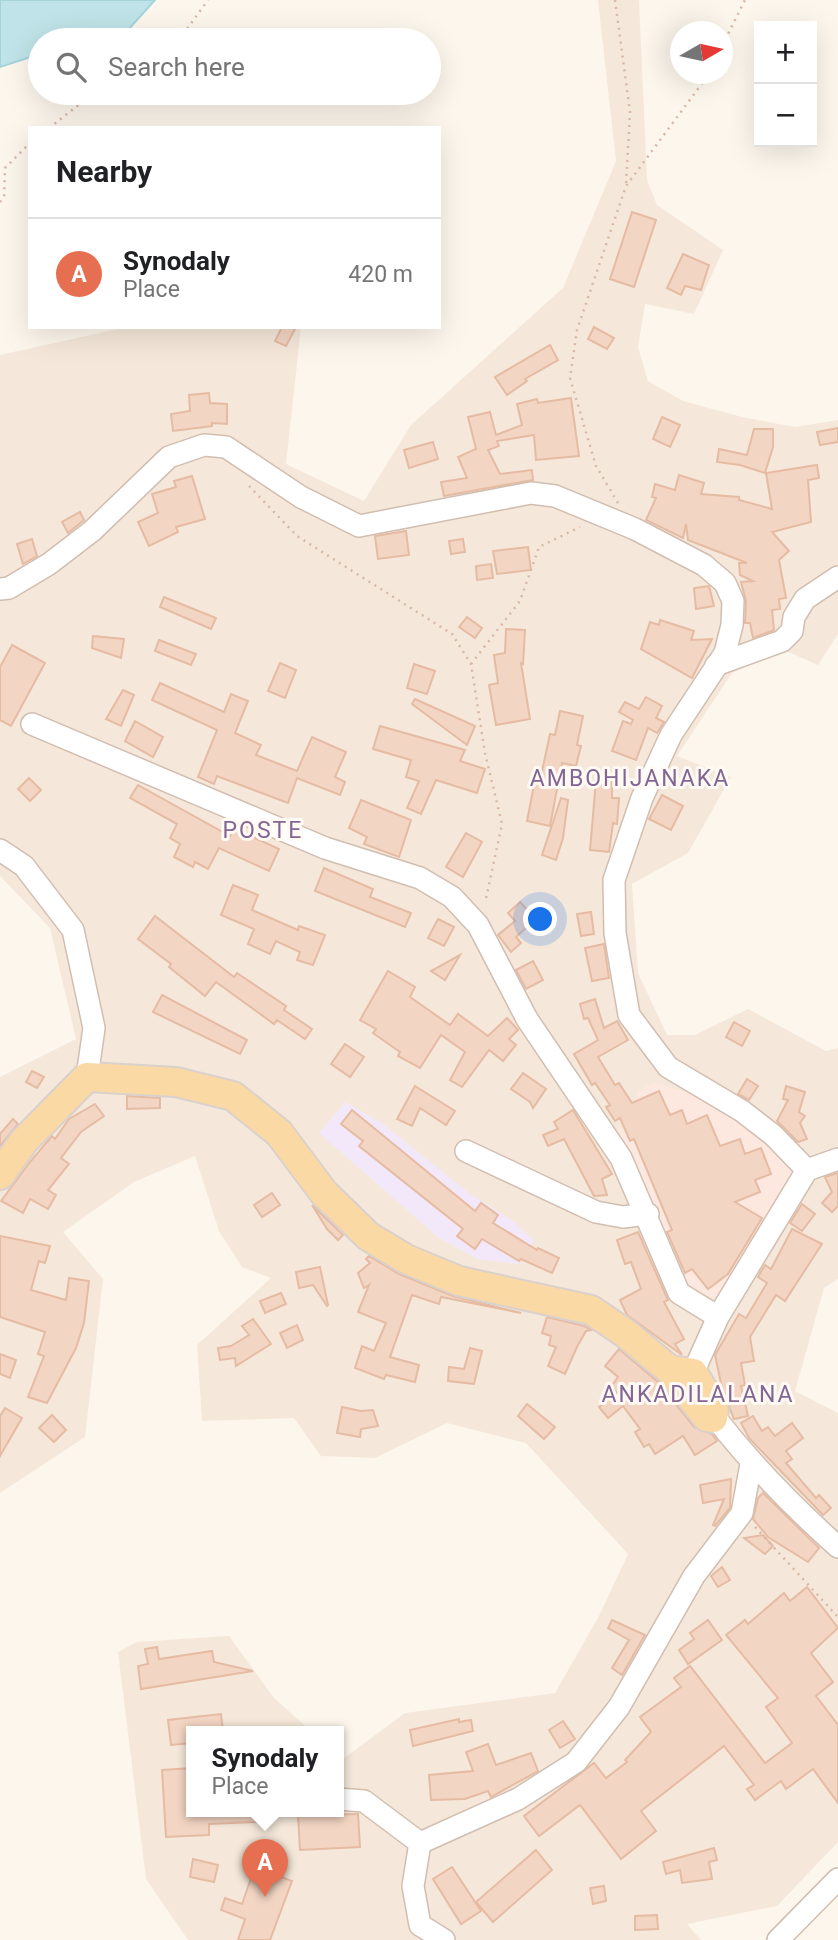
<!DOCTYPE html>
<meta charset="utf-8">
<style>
body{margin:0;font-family:Roboto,sans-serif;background:#f6f6f6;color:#202124}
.controls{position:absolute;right:21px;top:21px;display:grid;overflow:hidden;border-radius:0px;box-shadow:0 7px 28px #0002}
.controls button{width:63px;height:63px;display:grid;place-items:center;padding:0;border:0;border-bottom:2px solid #e0e0e0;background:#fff;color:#202124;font:35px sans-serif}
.compass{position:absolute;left:670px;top:21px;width:63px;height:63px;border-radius:50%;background:#fff;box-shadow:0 7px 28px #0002;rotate:81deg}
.you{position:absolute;left:541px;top:920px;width:24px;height:24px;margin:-18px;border:5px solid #fff;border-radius:50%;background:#1a73e8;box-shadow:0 0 0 10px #1a73e833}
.badge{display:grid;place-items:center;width:46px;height:46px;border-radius:50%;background:#e76f51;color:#fff;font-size:23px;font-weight:700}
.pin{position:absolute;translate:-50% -58px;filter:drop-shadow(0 2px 4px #0008)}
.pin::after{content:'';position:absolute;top:37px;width:24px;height:21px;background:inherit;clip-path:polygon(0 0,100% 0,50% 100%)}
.popup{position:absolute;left:186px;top:1726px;width:158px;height:91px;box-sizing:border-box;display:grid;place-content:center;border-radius:0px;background:#fff;filter:drop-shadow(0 2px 5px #0005);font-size:23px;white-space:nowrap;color:#757577}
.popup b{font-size:26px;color:#202124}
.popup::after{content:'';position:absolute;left:50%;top:100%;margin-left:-14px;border:14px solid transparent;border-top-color:#fff}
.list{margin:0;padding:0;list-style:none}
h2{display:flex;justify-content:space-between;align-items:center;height:91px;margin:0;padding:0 28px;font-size:30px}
h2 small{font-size:23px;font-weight:400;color:#757577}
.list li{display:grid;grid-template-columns:46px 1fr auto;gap:21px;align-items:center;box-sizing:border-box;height:112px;padding:0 28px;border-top:2px solid #e0e0e0}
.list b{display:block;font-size:26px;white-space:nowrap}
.list p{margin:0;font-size:23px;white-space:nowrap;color:#757577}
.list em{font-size:23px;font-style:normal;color:#757577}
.icon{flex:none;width:38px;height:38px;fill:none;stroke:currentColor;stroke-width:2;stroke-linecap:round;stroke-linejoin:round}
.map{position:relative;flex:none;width:838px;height:1940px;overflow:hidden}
.search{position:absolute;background:#fff;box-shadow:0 7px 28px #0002;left:28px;top:28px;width:413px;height:77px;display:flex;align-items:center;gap:18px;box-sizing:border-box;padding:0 24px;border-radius:38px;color:#757577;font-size:26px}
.panel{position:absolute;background:#fff;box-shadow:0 7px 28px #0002;left:28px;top:126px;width:413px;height:203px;border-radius:0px}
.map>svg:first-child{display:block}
.residential{fill:#f5e8da}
.commercial{fill:#fde8e0}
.education{fill:#f3e8fa}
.water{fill:#bfe3e8;stroke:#a5d3da;stroke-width:2}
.building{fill:#f3d5c3;stroke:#e6bba3;stroke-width:2}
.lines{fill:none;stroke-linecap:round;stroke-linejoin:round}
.minor-casing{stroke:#d1beb0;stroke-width:24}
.major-casing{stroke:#dad1cd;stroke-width:32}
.path{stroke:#d9b8a5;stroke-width:2.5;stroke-dasharray:2 5;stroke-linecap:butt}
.minor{stroke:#fff;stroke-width:21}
.major{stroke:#fbd9a5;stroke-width:28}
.labels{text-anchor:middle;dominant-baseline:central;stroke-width:6;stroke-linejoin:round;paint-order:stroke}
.neighbourhood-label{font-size:23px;letter-spacing:2px;fill:#846695;stroke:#fffaf3}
</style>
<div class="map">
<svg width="838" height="1940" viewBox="0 0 838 1940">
<rect width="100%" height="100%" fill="#fdf6ec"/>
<path class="residential" d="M598,0h41l8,180 10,25 66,45 -29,64 -49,-10 -7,43 10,34 35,20 59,16 53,10 43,-7v214l-20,31 -34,-15 -52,23 -55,83 54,21 -43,76 -56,31 6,89 29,62h28l53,-26 78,42 12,-3v231l-14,9 -29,103 43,22v429l-61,64 -90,18 14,16h-513l-42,-61 -28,-227 19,-10 92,-6 45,62 37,33h-120v80h147l1,-56 4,4 62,-46 150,-20 44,-77 29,-62 -102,-111 -79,-20 -72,35 -54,-2 -27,-38 -92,3 -5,-76 74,-67 -29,-11 -23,-36 -24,-75 -61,26 -71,50 40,47 -18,158 -85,56v-416l76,-38 -26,-111 -50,-52v-521l127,-28h174l-15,137 78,37 47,-76 152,-137 53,-127z"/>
<path class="commercial" d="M654,1083l36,10 62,34 33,33 13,18 -73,120 -43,-6 -68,-159 26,-17 -3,-25z"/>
<path class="education" d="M345,1102l37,21 88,71 42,26 22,21 -16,23 -41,-5 -38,-21 -120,-105z"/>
<path class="water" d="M0,0h155l-36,40h-79v14l-40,13z"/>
<g class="building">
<path d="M632,212l24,8 -22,67 -24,-8z"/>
<path d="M683,254l26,11 -8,25 -16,-4 -4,9 -14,-7z"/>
<path d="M282,327h14l-10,19 -11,-5z"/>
<path d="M594,327l20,11 -7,11 -19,-10z"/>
<path d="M550,345l8,15 -33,19 2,2 -20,14 -12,-18z"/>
<path d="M209,393l1,10 17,1v20l-15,-1v3l-39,5 -2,-17 19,-3 -1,-16z"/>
<path d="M571,398l8,58 -43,4 -2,-25 -37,6 2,5 -11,4 12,24 32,-4 1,10 -89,16 -3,-14 26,-4 -9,-21 18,-8 -8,-32 22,-5 6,23 26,-10 -5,-21 20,-5 1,4z"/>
<path d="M662,417l18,8 -10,22 -17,-8z"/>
<path d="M838,428v14l-18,3 -3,-13z"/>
<path d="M754,429h19v18l-8,26 -25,-8 -23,-3 2,-13 28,6z"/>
<path d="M433,442l5,17 -29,9 -5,-18z"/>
<path d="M817,465l2,13 -11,2 3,42 -39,10 17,19 -10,9 7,38 -7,1 1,10 -8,1 2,20 -21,8 -3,-15h-5l1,-22 -5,-19 12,-1 -13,-6 -1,-12h8l-59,-23 -2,-16 -3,14 -37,-18 10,-22 -4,-1 3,-13 20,6 4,-15 25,8 -3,11 38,3v3l33,9 -6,-36z"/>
<path d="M192,476l13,43 -29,8 2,5 -29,14 -11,-24 20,-9 -6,-19 24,-7 -2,-6z"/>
<path d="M80,512l4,8 -16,13 -6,-11z"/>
<path d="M406,531l3,24 -31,4 -3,-23z"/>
<path d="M32,539l5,17 -14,8 -6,-20z"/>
<path d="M463,539l2,13 -14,2 -2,-13z"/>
<path d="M528,547l3,23 -34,4 -4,-23z"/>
<path d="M491,564l2,14 -16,2 -1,-14z"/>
<path d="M709,586l5,20 -18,3 -2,-21z"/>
<path d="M164,597l52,21 -5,11 -51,-22z"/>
<path d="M467,617l15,11 -7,10 -16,-11z"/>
<path d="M660,620l34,11 -3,9 21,-1 -20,39 -51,-29 9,-27 9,3z"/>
<path d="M506,629l19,1 -2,34 -2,-1 9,56 -34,6 -7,-40 9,-2 -4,-28 11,-2z"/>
<path d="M93,636l31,3 -3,19 -29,-10z"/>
<path d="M159,640l37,14 -5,11 -36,-14z"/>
<path d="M12,645l33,18 -34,63 -11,-6v-53z"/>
<path d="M280,663l16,7 -11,28 -17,-7z"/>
<path d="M414,664l21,7 -8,23 -20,-6z"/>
<path d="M160,683l64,29 7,-18 17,7 -13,32 26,12 -5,10 41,16 15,-34 34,15 -11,25 10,5 -5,13 -43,-17 -9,25 -71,-27 -3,8 -16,-7 19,-47 -65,-30z"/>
<path d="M123,690l11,5 -13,31 -15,-7z"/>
<path d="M646,697l16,9 -6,12 8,4 -7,11 -9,-5 -12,32 -24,-9 11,-30 8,3 2,-4 -14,-8 6,-10 14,7z"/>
<path d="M415,699l60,27 -8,19 -55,-41z"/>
<path d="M560,711l23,5 -6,29 4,1 -5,20 -14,-3 -12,63 -23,-5 9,-46 5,1 9,-42 5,1z"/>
<path d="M135,721l28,16 -10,20 -28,-16z"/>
<path d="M380,726l85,24 -5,11 25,8 -8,24 -41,-13 -15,34 -14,-6 12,-27 -13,-4 5,-17 -38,-11z"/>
<path d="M29,778l12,12 -11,11 -12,-12z"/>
<path d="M596,780h16v18h7l-2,26 -4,-1 -4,29 -19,-2z"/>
<path d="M138,785l92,51 3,-8 46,21 -10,22 -50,-23 -11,21 -13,-7 -2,5 -19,-10 6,-13 -10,-6 7,-14 -47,-26z"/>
<path d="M662,795l21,11 -12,24 -22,-11z"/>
<path d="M561,798l7,2 -5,38 -7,22 -14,-5z"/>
<path d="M361,800l50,20 -12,37 -35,-13 3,-7 -18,-9z"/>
<path d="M466,833l16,9 -19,35 -17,-10z"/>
<path d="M324,868l49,21 -3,8 41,16 -6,14 -90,-36z"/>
<path d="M233,885l25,10 -6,15 46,20 1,-4 26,9 -12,30 -16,-5 3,-8 -24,-11 -6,13 -22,-10 6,-15 -33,-14z"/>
<path d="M520,902l16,17 -20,18 5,6 -10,9 -13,-17 17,-14 -7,-8z"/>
<path d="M591,912l3,22 -13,2 -4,-22z"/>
<path d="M155,916l79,61 3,-4 49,33 -2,4 28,19 -7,10 -28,-19 -3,4 -58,-42 -11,14 -36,-29 2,-3 -33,-25z"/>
<path d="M438,919l16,8 -10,19 -16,-8z"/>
<path d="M604,944l5,34 -17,3 -7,-33z"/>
<path d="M460,955l-15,25 -14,-9z"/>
<path d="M533,961l10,19 -17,9 -10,-19z"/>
<path d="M388,971l27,16 -5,10 40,28 8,-11 30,22 19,-18 11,12 -9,9 7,6 -13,16 -14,-11 -27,37 -12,-7 15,-28 -24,-17 -21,33 -22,-12 2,-4 -27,-19 3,-4 -16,-9z"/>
<path d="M162,995l85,45 -7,14 -87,-42z"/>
<path d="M595,999l9,29 13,-7 11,19 -30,17 17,28 4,-2 13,20 27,-12 11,24 12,-5 5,14 20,-9 13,31 20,-7 5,15 16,-6 10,26 -16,6 5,12 -25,10 27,16 -34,56 -20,15 -16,-20 -7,4 -18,-41 5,-2 -38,-91 -4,2 -10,-23 -5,3 -9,-14 4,-2 -15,-22 -3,2 -18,-31 24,-14 -10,-22 -4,1 -4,-15z"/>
<path d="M734,1022l16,9 -8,15 -16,-9z"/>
<path d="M345,1044l19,13 -14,20 -19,-13z"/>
<path d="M32,1071l12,6 -7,11 -11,-6z"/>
<path d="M523,1073l23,16 -13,19 -3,-6 -19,-13z"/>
<path d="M747,1079l11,7 -9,14 -11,-6z"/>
<path d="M415,1086l40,25 -9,14 -26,-17 -8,18 -15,-7z"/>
<path d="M786,1086l19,6 -6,20 6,4 -5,7 7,16 -9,3 -21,-21 11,-21 -5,-1z"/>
<path d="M127,1096l33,2v10l-33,1z"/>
<path d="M95,1104l9,12 -23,16 -20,26 8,6 -21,26 8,5 -8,14 -18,-10 -7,14 -22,-12 29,-39 22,-26 3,3 14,-20z"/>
<path d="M352,1110l123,101 6,-8 17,12 -5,8 44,27 1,-2 21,10 -7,15 -31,-14 -2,2 -37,-22 -7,10 -18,-13 6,-7 -104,-83 4,-5 -22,-17z"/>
<path d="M573,1110l39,64 -10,5 5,16 -13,1 -30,-57 -16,7 -5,-11 15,-6 -4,-7z"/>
<path d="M13,1119l5,5 -18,22v-12z"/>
<path d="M838,1173v33l-6,6 -10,-9 10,-11 -7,-15z"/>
<path d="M272,1193l8,12 -18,12 -8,-12z"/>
<path d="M802,1204l13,10 -13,17 -12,-8z"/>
<path d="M312,1205l31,30 -5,5 -11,-11z"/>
<path d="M792,1229l30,15 -37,57 -9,-6 -26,42 4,24 -13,2 4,22 -4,1 7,30 -14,3 -12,-31 -7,-33 24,-41 7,4 21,-35 -9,-6 7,-12 6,4z"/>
<path d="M638,1232l30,68 -4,2 20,37 -9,5 7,11 -55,-40 -7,-15 21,-11 -10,-27 -6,2 -8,-24z"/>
<path d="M0,1236l50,10 -5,17 -6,-2 -8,29 35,10 3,-22 20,3 -5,42 -8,25 -29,55 -19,-6 16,-41 -6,-2 7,-22 -45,-15z"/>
<path d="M369,1256l30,18 54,22 68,17 -80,-16 -2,7 -27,-9 -22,62 29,8 -4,17 -29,-7 -2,4 -29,-11 7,-22 12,5 12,-28 -28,-11 11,-27 -5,3 -6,-15 12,-10 -4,-4z"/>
<path d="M320,1267l8,38 -1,1 -14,-21 -14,3 -3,-16z"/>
<path d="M281,1293l5,11 -21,9 -5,-12z"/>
<path d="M547,1317l37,9 7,4 -5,1 -9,16 -12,27 -17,-8 8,-19 -7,-2 2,-9 -9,-3z"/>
<path d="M253,1319l18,25 -35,22 -1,-8 -15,2 -2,-12 13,-2 18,-11 -7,-9z"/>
<path d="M297,1325l6,15 -16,8 -7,-15z"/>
<path d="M470,1348l12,3 -8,33 -26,-3 1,-14 15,2z"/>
<path d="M619,1349l39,33 36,45 18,7 5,7 -22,14 -12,-19 -28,18 -6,-10 -5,3 -9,-15 5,-3 -17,-23 -15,12 -9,-11 18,-14 -6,-6 7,-10 -13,-11z"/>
<path d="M0,1354l16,6 -6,18 -10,-4z"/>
<path d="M527,1404l28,23 -11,12 -26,-23z"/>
<path d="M342,1407l19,4 12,-1 5,16 -17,3 -1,8 -23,-4z"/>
<path d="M5,1408l17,10 -22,38v-40z"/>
<path d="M52,1415l14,15 -12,12 -15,-14z"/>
<path d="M753,1416l9,15 6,-4 7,9 17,-13 11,15 -17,13 6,8 -6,4 30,35 3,-3 12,13 -8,7 -74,-77 -8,-15z"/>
<path d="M731,1479l-1,29 -15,18 -2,-1 11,-26 -21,4 -3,-18z"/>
<path d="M763,1493l56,55 -11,14 -40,-25 -15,-18 5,-21z"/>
<path d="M763,1535l10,11 -8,8 -21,-16z"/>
<path d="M722,1567l8,13 -12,7 -7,-11z"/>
<path d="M807,1587l31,41 -27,25 22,29 -17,14 22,29v78l-25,-34 -27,20 -5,-8 -26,19 -8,-11 7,-4 -30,-39 -83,65 15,20 -35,28 -41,-54 -41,31 -15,-20 70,-53 12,15 21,-16 -2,-2 26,-28 -11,-15 41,-30 -7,-9 16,-12 75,97 27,-20 -26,-36 12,-9 -52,-63 19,-15 3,4 36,-31 6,8z"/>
<path d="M612,1620l33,15 -23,40 -10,-7 17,-28 -21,-12z"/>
<path d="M708,1620l14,20 -34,24 -9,-14 15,-11 -4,-6z"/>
<path d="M157,1647l2,12 53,-8 2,11 39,9 -112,18 -3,-23 10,-2 -3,-15z"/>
<path d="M221,1714l2,17h-31v12l-21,2 -3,-25z"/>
<path d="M459,1719v3l12,-2 2,11 -60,15 -3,-16z"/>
<path d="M563,1721l12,18 -15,9 -11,-18z"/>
<path d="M488,1744l8,21 35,-12 7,18 -47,26 -3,-6 -23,8 -34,1 -2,-25 44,-4 -7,-19z"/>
<path d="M192,1768v43h67v11l-50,2v11l-43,2 -4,-67z"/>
<path d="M358,1814l2,33 -60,3 -2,-35z"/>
<path d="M714,1848l3,12 -8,2 3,17 -30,4 -2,-13 -14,4 -3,-12z"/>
<path d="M536,1850l16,20 -59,52 -17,-20z"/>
<path d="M193,1859l25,6 -4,17 -24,-5z"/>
<path d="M255,1867l37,14 -22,59h-32l7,-21 -24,-9 4,-12 17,6z"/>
<path d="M452,1867l29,44 -20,13 -28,-45z"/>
<path d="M604,1886l2,15 -13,3 -3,-16z"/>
<path d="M657,1915l1,14 -23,1v-14z"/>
</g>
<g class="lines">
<defs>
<g id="minor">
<path d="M0,589l9,-1 40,-24 43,-33 77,-74 35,-12 22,2 75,50 58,29 172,-33 24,3 80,33 69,36 21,18 8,18 -1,24 -7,28 -54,82 -29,63 -28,82 1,53 14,82 39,52 74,44 31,24 34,35"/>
<path d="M716,665l66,-24 10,-10 2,-14 11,-18 33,-22"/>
<path d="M32,724l293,124 95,30 32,19 26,28 49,94 94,139 58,135 39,24"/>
<path d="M0,850l24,16 49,64 21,98 -7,49"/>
<path d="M466,1151l130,61 27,5 25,-3"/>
<path d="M693,1373l25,-56 89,-147 31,-11"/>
<path d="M714,1416c38,49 78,90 124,131"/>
<path d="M338,1799l26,2 56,42"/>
<path d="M444,1940l-24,-15 -7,-39 7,-43 98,-44 58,-37 43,-55 75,-131 48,-63 9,-49"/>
<path d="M778,1940l60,-61"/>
</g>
<path id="major" d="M0,1175l24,-34 63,-64 89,5 57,14 46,37 45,60 44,43 38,23 53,22 132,29 34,23 45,37 37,47 6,1 1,-10 -21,-35 -23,-3"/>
</defs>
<use href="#minor" class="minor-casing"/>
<use href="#major" class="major-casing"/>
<g class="path">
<path d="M615,0l15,112 -4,72"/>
<path d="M179,40l29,-40"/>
<path d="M722,46l23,-46"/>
<path d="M49,128l45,-35"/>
<path d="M0,202l4,-6 1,-28 25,-25"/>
<path d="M249,486l48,50 155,98 19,30 14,89 17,71 -17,79"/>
<path d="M618,503l-22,-37 -26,-88 7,-48 49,-144 83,-112"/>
<path d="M471,664l49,-63 19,-54 41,-20"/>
<path d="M755,1527l83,90"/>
</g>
<use href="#minor" class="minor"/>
<use href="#major" class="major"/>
</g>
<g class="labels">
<g class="neighbourhood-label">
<text x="630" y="778">AMBOHIJANAKA</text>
<text x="263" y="830">POSTE</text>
<text x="698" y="1394">ANKADILALANA</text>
</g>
</g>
</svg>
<div class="controls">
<button>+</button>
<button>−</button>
</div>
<svg class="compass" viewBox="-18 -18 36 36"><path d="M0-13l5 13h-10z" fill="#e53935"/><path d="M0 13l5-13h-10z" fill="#757577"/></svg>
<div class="you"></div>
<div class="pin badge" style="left:265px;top:1897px">A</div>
<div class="popup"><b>Synodaly</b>Place</div>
<div class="search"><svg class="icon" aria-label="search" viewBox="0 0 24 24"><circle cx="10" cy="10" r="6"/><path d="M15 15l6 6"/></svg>Search here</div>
<section class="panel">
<h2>Nearby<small></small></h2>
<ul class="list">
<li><span class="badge">A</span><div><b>Synodaly</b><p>Place</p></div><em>420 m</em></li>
</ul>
</section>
</div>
